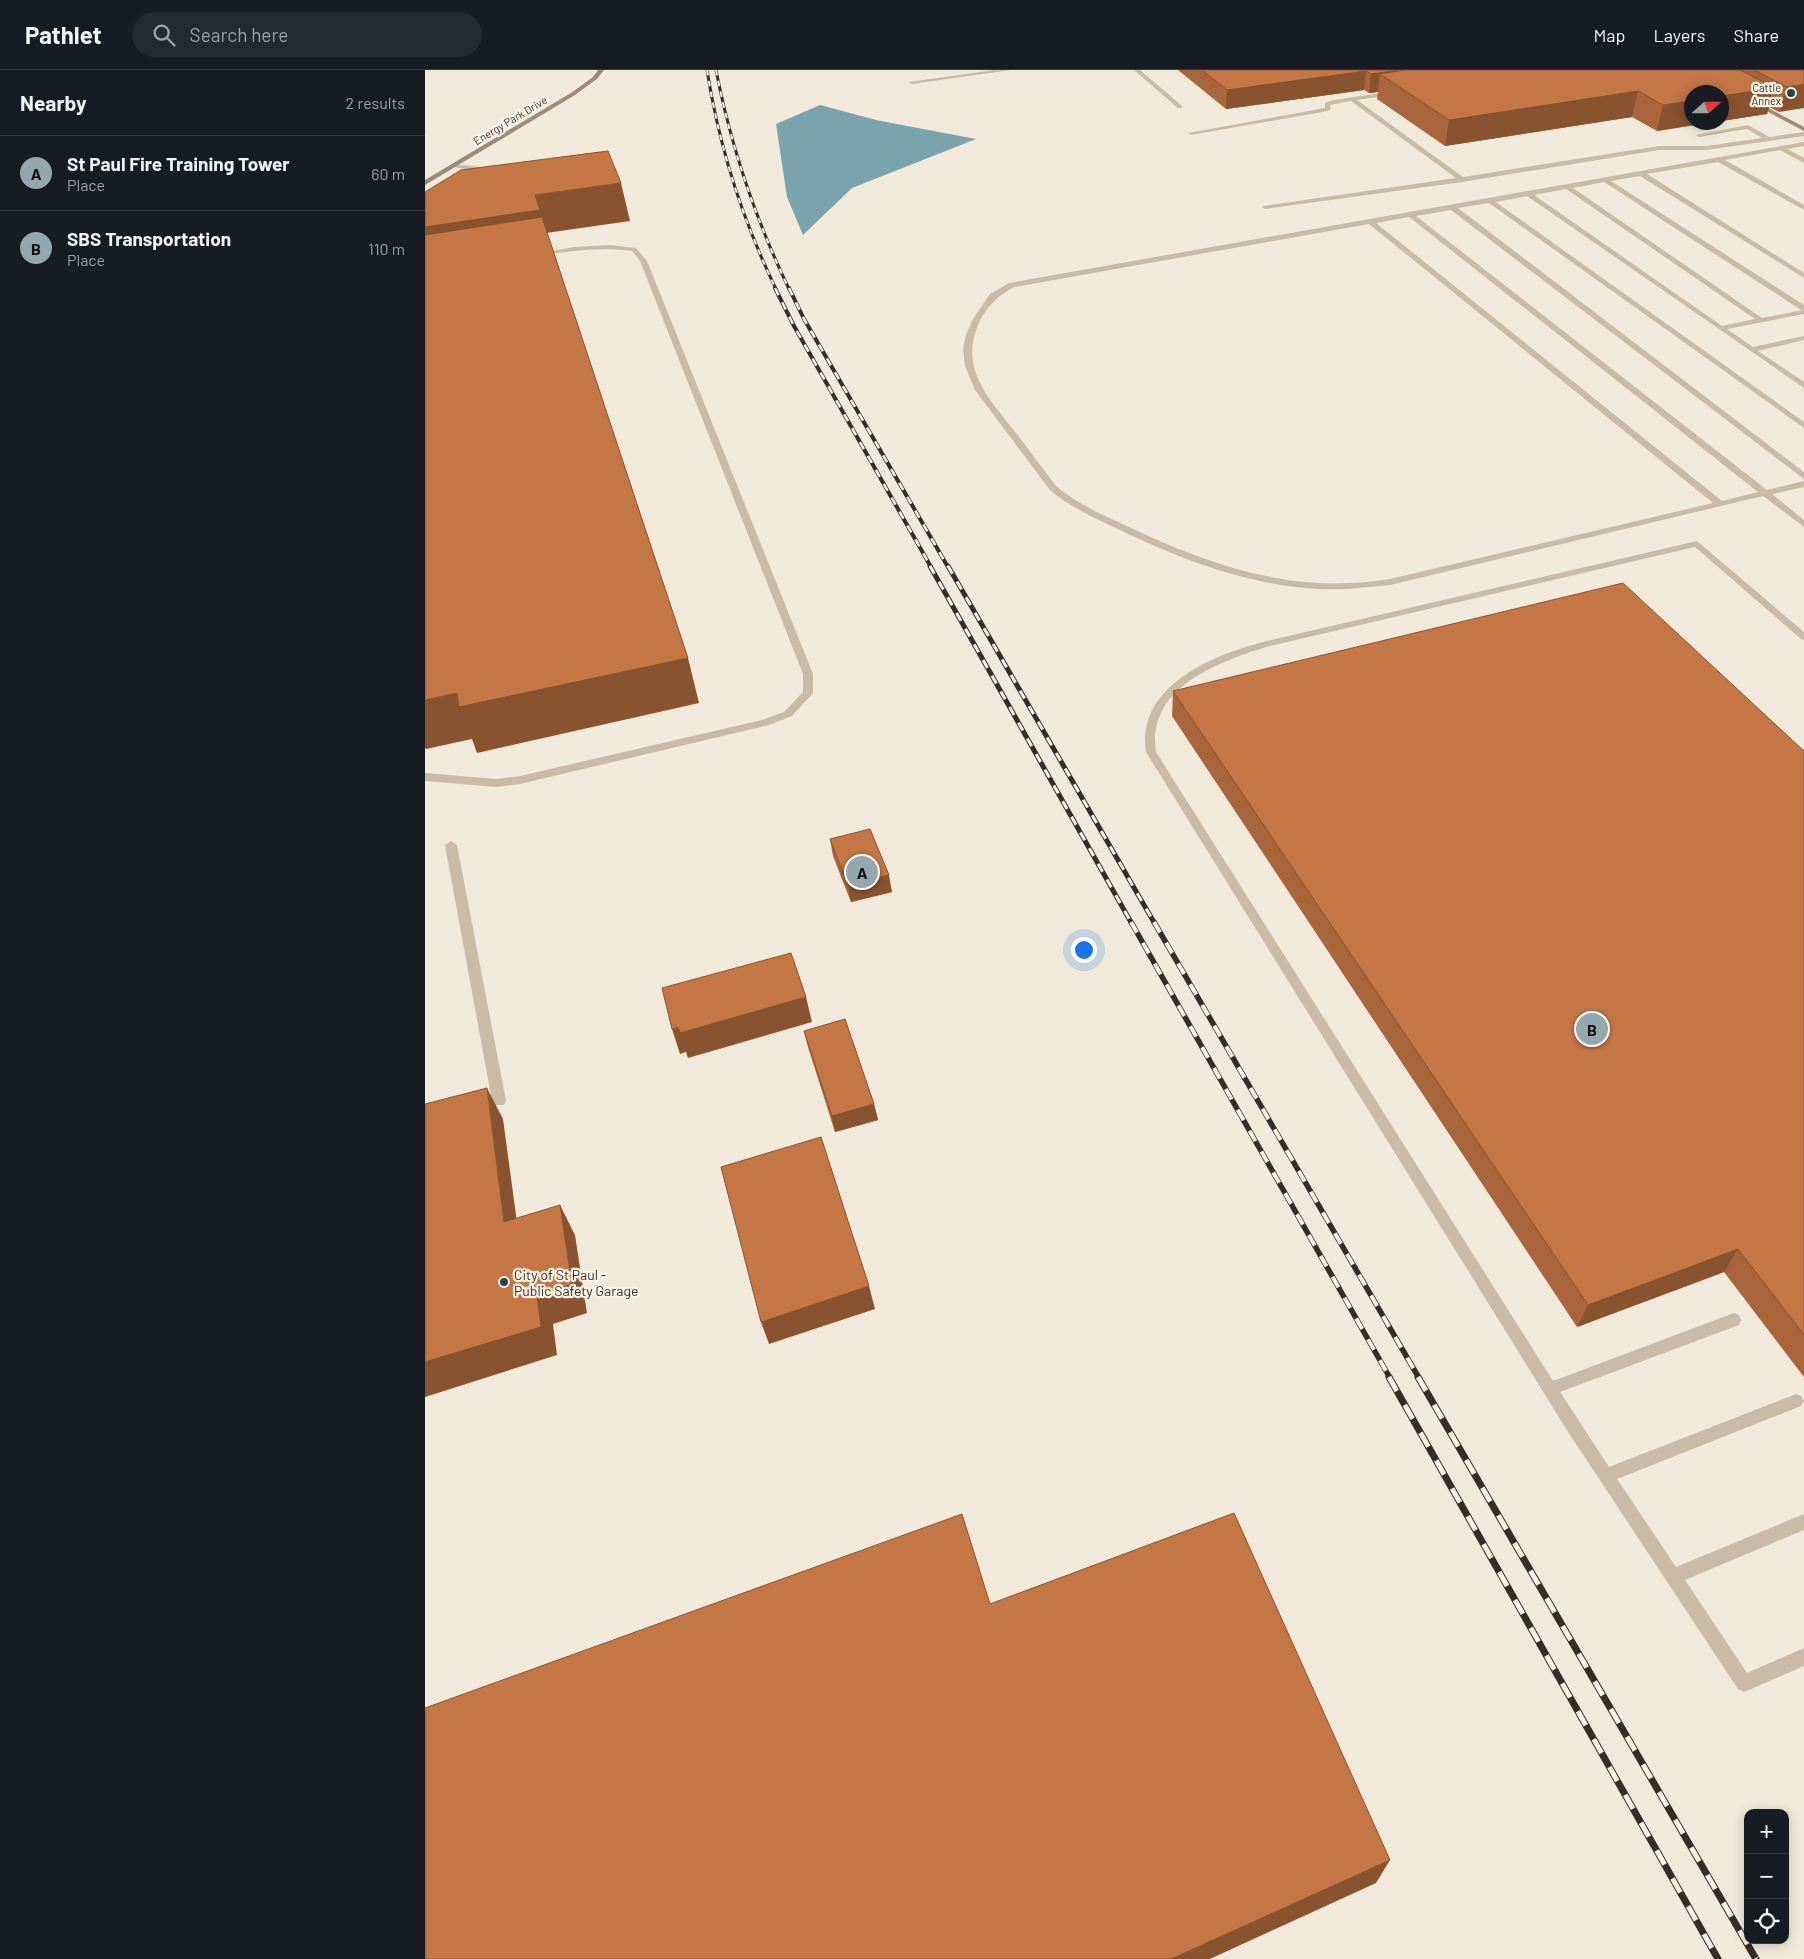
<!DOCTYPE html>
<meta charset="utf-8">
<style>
body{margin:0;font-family:Barlow,sans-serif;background:#242831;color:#f1f3f6}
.controls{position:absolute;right:15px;bottom:15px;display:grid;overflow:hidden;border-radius:10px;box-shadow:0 2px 12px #0003}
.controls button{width:45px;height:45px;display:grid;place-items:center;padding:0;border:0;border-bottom:1px solid #363941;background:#171b24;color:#f1f3f6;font:25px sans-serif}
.compass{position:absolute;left:1259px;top:15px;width:45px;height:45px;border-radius:50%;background:#171b24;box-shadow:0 2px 12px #0003;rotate:69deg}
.you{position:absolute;left:658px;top:879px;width:18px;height:18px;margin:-12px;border:4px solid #fff;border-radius:50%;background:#1a73e8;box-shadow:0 0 0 8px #1a73e833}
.badge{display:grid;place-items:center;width:32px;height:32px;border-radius:50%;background:#92a7ae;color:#111;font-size:16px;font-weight:700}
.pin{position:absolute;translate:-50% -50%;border:2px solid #fff;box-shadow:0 1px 5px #0006}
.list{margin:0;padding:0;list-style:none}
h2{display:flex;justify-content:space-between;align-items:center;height:65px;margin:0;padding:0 20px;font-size:21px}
h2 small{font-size:16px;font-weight:400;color:#9ea1a6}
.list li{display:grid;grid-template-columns:32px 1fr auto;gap:15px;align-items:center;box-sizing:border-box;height:75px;padding:0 20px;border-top:1px solid #363941}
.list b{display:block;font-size:19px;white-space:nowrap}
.list p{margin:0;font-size:16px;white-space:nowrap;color:#9ea1a6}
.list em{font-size:16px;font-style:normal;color:#9ea1a6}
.icon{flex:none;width:28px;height:28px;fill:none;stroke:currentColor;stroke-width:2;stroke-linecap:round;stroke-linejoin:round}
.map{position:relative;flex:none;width:1379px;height:1889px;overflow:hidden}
header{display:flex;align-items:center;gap:30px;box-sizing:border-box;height:70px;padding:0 25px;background:#171b24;border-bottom:1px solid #363941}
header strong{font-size:24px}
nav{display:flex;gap:28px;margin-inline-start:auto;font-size:18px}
.search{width:350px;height:45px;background:#242831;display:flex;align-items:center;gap:12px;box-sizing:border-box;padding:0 18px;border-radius:28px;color:#9ea1a6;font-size:19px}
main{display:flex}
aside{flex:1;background:#171b24}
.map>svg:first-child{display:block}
.water{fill:#79a4ae}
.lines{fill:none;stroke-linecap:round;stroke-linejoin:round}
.lane{fill:#c9bba6;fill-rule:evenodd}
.secondary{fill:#9d8a78;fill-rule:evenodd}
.rail-far4-casing{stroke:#352e27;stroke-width:3}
.rail-far3-casing{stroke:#352e27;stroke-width:4}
.rail-far2-casing{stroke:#352e27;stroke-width:5}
.rail-far1-casing{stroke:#352e27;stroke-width:5.5}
.rail-casing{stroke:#352e27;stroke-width:7}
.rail-far4{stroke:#f9f3e6;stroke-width:2;stroke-dasharray:5.5;stroke-linecap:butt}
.rail-far3{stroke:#f9f3e6;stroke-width:2.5;stroke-dasharray:8;stroke-linecap:butt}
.rail-far2{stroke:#f9f3e6;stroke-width:3;stroke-dasharray:9;stroke-linecap:butt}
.rail-far1{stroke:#f9f3e6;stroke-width:4;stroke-dasharray:12;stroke-linecap:butt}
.rail{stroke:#f9f3e6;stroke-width:5;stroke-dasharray:16;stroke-linecap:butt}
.wall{fill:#a9653b}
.shaded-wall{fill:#895330}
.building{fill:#c47645;stroke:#895330}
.poi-dot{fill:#1d4a56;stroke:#f9f3e6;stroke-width:2}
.labels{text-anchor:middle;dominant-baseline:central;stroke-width:4.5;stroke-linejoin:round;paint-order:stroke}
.far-poi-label{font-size:11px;fill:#352e27;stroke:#f9f3e6;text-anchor:end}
.far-street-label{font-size:11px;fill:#352e27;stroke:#f9f3e6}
.poi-label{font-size:14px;fill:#352e27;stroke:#f9f3e6;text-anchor:start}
</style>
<header>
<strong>Pathlet</strong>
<div class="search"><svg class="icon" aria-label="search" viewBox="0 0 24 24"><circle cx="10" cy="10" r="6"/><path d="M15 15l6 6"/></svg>Search here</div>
<nav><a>Map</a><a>Layers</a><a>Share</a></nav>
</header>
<main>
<aside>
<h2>Nearby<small>2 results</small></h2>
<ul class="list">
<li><span class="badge">A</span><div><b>St Paul Fire Training Tower</b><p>Place</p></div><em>60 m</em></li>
<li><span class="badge">B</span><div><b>SBS Transportation</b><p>Place</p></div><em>110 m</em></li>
</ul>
</aside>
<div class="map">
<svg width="1379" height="1889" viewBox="0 0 1379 1889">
<rect width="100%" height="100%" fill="#f1eada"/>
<path class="water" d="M395,35l56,15 100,19 -124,49 -49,47 -16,-38 -11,-73z"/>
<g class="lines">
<g class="lane">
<path d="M569,0h17l-99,14 -3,-2z"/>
<path d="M709,0h6l42,36v2h-4z"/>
<path d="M969,21l2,3 -39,6 106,77 196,-31h47l56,-8 -15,-9 -48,8 -3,-2 52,-10 21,12 35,-5v4l-98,14h-47l-197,32 -197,27 -3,-2 1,-1 193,-28 -105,-77 -21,4 1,4 -3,2 -137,24 -3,-2 137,-25v-5l8,-3z"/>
<path d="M1379,72v4l-17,3 17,9v5l-24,-13 -55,10 79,45v5l-86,-48 -71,12 157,99v5l-164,-102 -29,5 193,124v9l-77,15 26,18 51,-11v4l-46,11 46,31v6l-277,-192 -31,6 308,220v6l-315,-225 -31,5 346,264v7l-353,-269 -35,6 351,274 37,-9v6l-32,7 32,26v7l-41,-31 -373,89c-14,1 -28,3 -42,4 -78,4 -157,-25 -226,-58 -25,-12 -51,-23 -72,-41l-75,-100 -10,-24 -2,-17 3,-14 7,-16 17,-25 19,-11zM1179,112l197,128h2l-41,8 -189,-130zM1141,119l189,130 -33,7 -188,-131zM984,147l349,275 -36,9 -346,-278zM944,154l344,279 -323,76c-14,2 -28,4 -42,4 -76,4 -152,-24 -219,-56 -26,-12 -52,-23 -73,-41 -15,-19 -29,-39 -44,-58 -25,-32 -52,-60 -34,-103 8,-18 19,-29 36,-38z"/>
<path d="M28,94l37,4 3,2 -3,2 -39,-5z"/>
<path d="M185,175l26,3 11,13 166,413v19l-21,23 -23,9 -249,59 -24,3 -71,-6v-8l71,6 24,-3 242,-56 22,-8 19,-20v-18l-163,-413 -8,-10c-32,-4 -62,0 -93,5l-4,-2 39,-7z"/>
<path d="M1272,471l107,91v8l-3,-1 -106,-92 -425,99c-50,15 -124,41 -114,106l397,629 181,-68 5,2 2,5 -2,5 -179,67 49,75 187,-73 5,2 3,5 -3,5 -184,73 59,88 128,-53v16l-119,50 62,93 57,-25v18l-60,26 -6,-3 -168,-254 -424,-683c-10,-67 69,-98 121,-111z"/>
<path d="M26,771l6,4 49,256 -2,4h-10l-2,-4 -47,-256z"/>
</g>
<g class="secondary">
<path d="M173,0h6l-7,9 -22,16 -150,90v-5l146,-87 22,-16z"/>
<path d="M1328,30l51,27v4l-53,-28z"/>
</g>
<defs>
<g id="rail-far4">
<path d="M282,0c12,76 35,149 69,219"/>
<path d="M291,0c15,77 39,148 73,219"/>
</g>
<g id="rail-far3">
<path d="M350,218l19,38 137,241"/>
<path d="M364,218l15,31 144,248"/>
</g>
<g id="rail-far2">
<path d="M505,496l202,358"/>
<path d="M523,496l207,358"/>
</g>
<g id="rail-far1">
<path d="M706,852l259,456"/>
<path d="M729,852l265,456"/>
</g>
<g id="rail">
<path d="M964,1307l329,582"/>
<path d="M993,1307l338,582"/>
</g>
</defs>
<use href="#rail-far4" class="rail-far4-casing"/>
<use href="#rail-far3" class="rail-far3-casing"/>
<use href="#rail-far2" class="rail-far2-casing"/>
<use href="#rail-far1" class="rail-far1-casing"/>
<use href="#rail" class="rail-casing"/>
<use href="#rail-far4" class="rail-far4"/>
<use href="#rail-far3" class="rail-far3"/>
<use href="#rail-far2" class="rail-far2"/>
<use href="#rail-far1" class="rail-far1"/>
<use href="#rail" class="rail"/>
</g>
<g class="wall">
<path d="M753,0h626l-25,42 -10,-5 -2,7 -110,17 -25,-14 -187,29 -68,-47 1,-7 -9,1 -5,-3 -138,19z"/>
<path d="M748,621l631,60v626l-80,-105 -147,55 -405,-611z"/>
<path d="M405,769l62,53 -41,10 -18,-46z"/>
<path d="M379,961l70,73 4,16 -43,12 -27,-85z"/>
</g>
<g class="shaded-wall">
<path d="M975,0l-20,4 -2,18 -9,1 2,-19z"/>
<path d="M941,1l-2,19 -138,19 1,-19z"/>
<path d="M1379,14v24l-25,4 8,-25z"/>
<path d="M1350,18l-8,26 -46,7v-25z"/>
<path d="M1213,21l-6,26 -187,29 4,-26z"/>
<path d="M1266,31v21h21l-55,9 6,-26z"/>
<path d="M196,113l9,38 -84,12 -121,35v-41l110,-32z"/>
<path d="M263,588l11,45 -222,50 -5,-14 -46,10 -1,-1v-48l32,-7z"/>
<path d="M464,805l3,17 -41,10 -3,-17z"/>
<path d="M381,927l6,25 -124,36 -2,-6 -6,2 -8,-25z"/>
<path d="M62,1018l16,31 18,133 -17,-30z"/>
<path d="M449,1034l4,16 -43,12 -3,-16z"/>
<path d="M135,1135l15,30 12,78 -34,11 4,31 -132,42v-35l112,-67z"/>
<path d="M1313,1179l-14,23 -147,55 11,-22z"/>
<path d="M444,1216l6,23 -106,35 -8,-22z"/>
<path d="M965,1790l-14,23 -166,76h-39z"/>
</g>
<g class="building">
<path d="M777,0h198l-29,4 -5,-3 -139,19z"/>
<path d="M979,0h336l35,18 -54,8v-4h-30v9l-28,4 -25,-14 -189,29 -69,-46z"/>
<path d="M1329,0h50v14l-17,3z"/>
<path d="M183,81l13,32 -86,12 5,15 -115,17v-35l36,-22z"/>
<path d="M117,147l146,441 -229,49 -2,-14 -32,7v-465z"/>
<path d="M1198,513l181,168v584l-66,-86 -150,56 -415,-614z"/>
<path d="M445,759l19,46 -41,10 -18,-46z"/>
<path d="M366,883l15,44 -126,36 -2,-6 -6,2 -10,-41z"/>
<path d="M420,949l29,85 -42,12 -28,-85z"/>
<path d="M62,1018l17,134 56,-17 12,79 -35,11 4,32 -116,35v-258z"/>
<path d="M396,1067l48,149 -108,36 -40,-155z"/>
<path d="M809,1443l156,347 -219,99h-746v-251l537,-194 28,90z"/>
</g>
<g class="poi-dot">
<circle cx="1366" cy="23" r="5"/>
<circle cx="79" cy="1212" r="5"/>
</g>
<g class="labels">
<g class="far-poi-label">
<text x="1356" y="17">Cattle<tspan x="1356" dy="13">Annex</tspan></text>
</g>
<g class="far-street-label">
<text transform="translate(85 50) rotate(-31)">Energy Park Drive</text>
</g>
<g class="poi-label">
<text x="89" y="1204">City of St Paul -<tspan x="89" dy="16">Public Safety Garage</tspan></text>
</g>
</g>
</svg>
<div class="controls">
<button>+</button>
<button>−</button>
<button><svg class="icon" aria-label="locate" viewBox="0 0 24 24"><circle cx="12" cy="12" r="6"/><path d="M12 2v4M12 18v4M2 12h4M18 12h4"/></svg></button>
</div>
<svg class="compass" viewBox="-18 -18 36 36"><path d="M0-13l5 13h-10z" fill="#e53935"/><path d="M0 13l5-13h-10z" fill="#9ea1a6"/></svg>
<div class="you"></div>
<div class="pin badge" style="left:437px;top:802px">A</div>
<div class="pin badge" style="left:1167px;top:959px">B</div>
</div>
</main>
